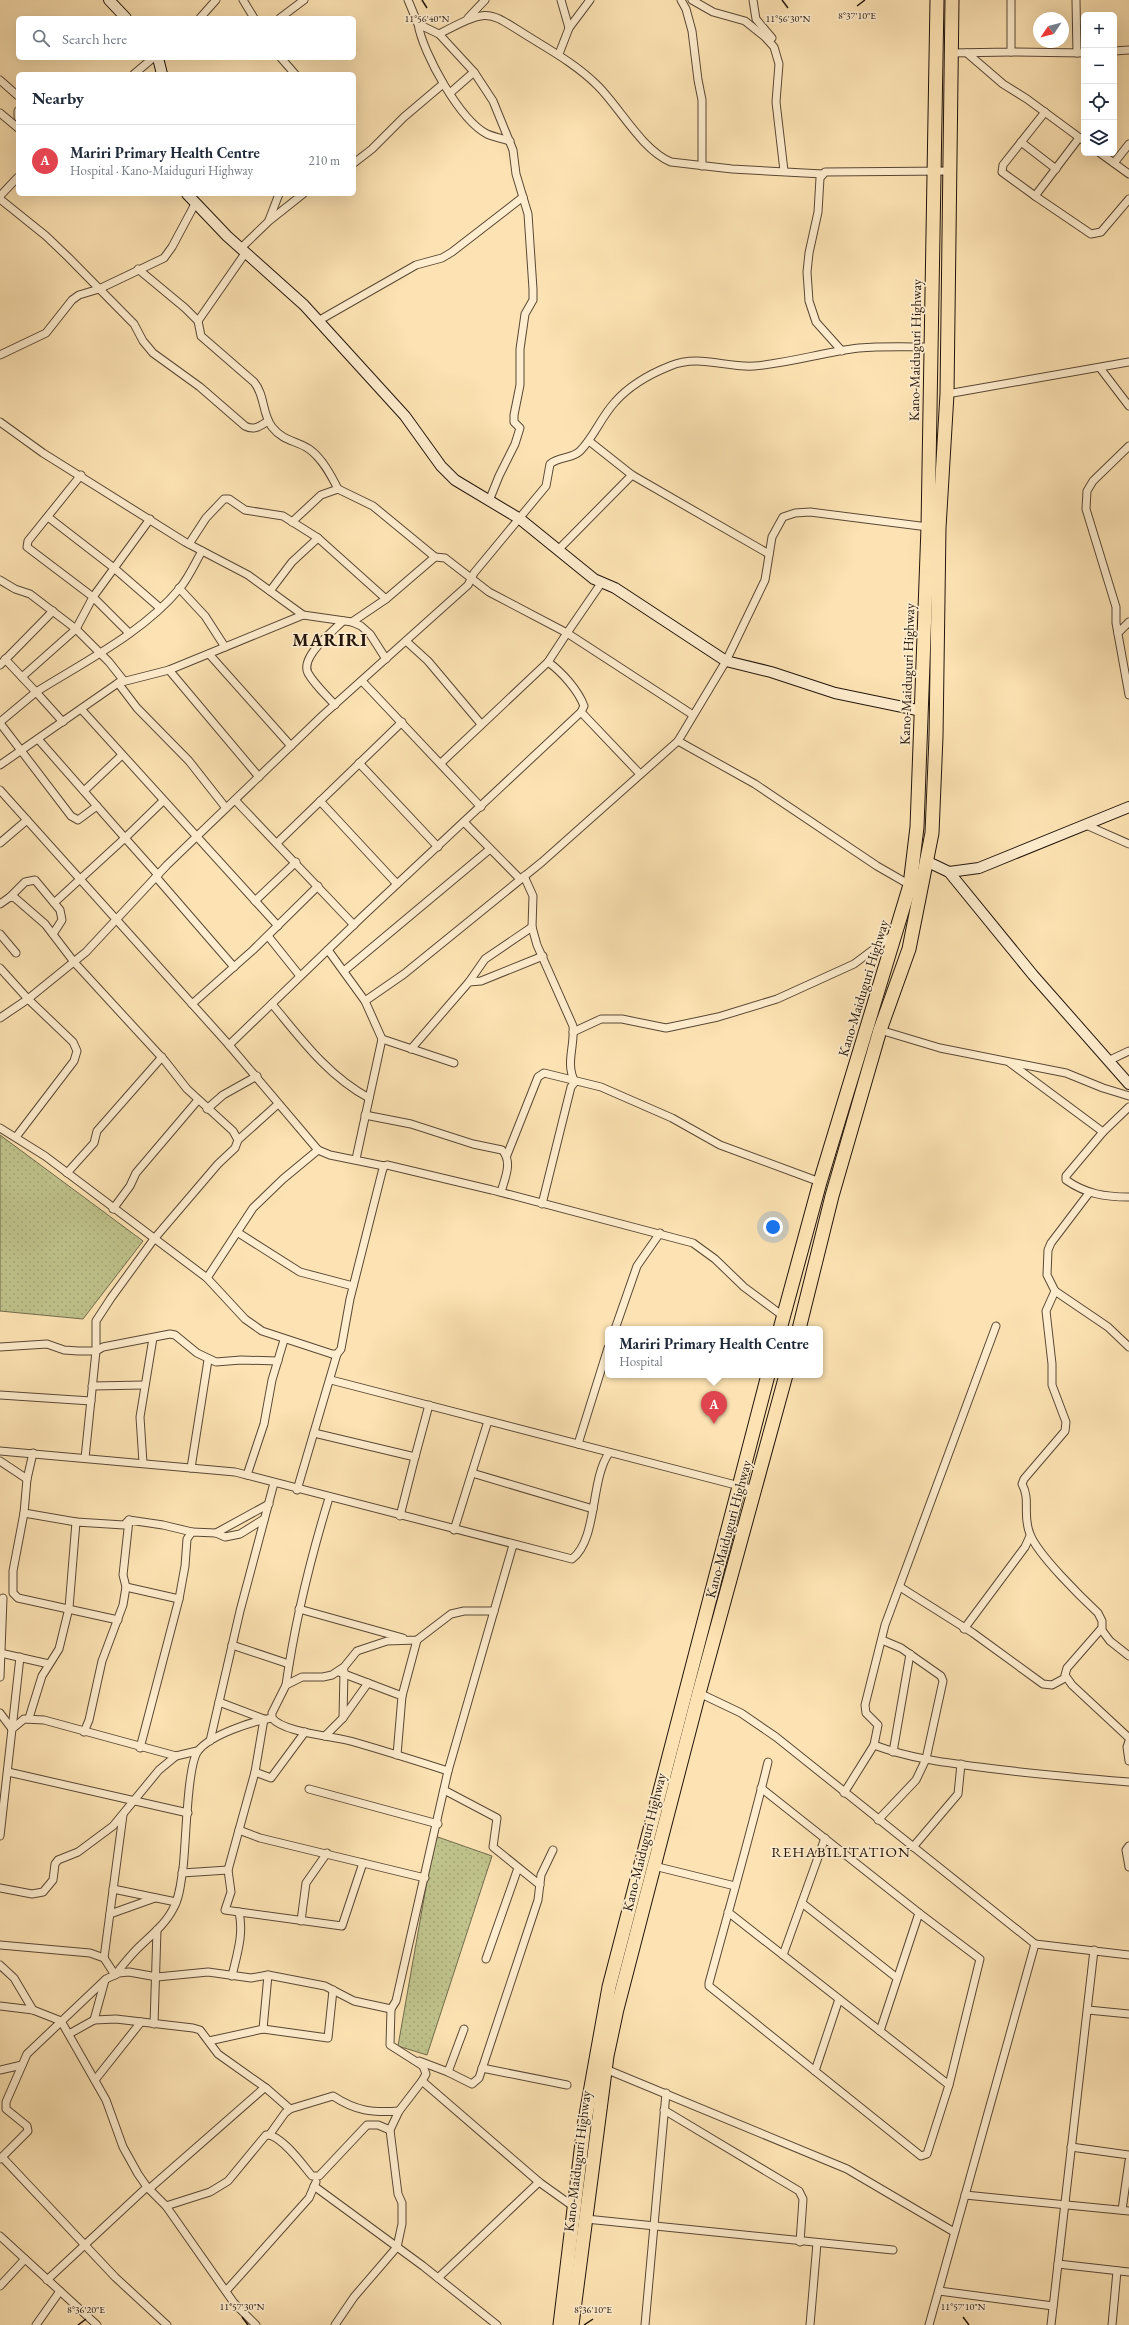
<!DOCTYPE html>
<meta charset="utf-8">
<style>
body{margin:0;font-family:"EB Garamond",serif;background:#f6f6f7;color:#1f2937}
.controls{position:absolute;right:12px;top:12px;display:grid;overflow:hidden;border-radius:6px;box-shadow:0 4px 16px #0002}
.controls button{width:36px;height:36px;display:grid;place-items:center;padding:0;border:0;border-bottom:1px solid #e0e1e3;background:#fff;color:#1f2937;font:20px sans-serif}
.compass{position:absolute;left:1033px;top:12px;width:36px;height:36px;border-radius:50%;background:#fff;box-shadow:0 4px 16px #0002;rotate:235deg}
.you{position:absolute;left:773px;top:1227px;width:14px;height:14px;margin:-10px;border:3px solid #fff;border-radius:50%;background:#1a73e8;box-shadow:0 0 0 6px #1a73e833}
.badge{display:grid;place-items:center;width:26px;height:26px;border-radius:50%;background:#ea580c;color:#fff;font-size:13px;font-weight:700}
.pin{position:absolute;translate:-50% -33px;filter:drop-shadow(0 1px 2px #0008)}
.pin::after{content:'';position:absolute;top:21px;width:14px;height:12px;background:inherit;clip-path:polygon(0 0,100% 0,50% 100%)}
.popup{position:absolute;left:605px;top:1326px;width:218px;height:52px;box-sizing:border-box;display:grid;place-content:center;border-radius:6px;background:#fff;filter:drop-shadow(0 1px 3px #0005);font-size:13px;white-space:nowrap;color:#747a83}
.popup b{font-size:15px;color:#1f2937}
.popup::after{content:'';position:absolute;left:50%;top:100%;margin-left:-8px;border:8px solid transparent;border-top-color:#fff}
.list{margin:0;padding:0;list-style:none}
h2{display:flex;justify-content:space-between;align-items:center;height:52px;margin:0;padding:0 16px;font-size:17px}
h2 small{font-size:13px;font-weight:400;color:#747a83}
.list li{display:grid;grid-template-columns:26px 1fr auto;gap:12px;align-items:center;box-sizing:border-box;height:72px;padding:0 16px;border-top:1px solid #e0e1e3}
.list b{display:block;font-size:15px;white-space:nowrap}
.list p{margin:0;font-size:13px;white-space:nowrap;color:#747a83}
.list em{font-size:13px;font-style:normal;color:#747a83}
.icon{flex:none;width:22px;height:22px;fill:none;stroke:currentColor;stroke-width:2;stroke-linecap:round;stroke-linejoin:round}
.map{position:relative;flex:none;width:1129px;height:2325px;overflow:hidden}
.search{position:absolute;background:#fff;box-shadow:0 4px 16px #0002;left:16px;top:16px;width:340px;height:44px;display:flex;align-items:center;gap:10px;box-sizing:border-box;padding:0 14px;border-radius:6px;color:#747a83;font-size:15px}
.panel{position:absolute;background:#fff;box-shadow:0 4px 16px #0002;left:16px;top:72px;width:340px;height:124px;border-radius:6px}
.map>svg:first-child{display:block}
.grass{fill:url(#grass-dots);stroke:#716c4c}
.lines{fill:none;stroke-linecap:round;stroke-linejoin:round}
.street-casing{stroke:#594835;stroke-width:9}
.secondary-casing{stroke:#22150b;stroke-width:12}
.highway-casing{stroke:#22150b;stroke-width:15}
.street{stroke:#feedce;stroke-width:7}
.secondary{stroke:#feedce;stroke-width:10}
.highway{stroke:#fde3b3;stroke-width:13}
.ticks{fill:none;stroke:#22150b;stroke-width:1.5}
.labels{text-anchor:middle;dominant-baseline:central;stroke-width:3.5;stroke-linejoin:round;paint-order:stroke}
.street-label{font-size:14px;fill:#22150b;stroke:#feedce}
.neighbourhood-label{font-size:15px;letter-spacing:1px;fill:#22150b;stroke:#feedce}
.district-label{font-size:18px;font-weight:bold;letter-spacing:1px;fill:#22150b;stroke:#feedce}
.ticks-label{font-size:10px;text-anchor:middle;fill:#22150b;stroke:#feedce;stroke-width:3.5;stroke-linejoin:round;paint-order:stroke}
</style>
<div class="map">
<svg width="1129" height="2325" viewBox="0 0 1129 2325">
<defs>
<pattern id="grass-dots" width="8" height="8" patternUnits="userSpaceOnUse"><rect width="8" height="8" fill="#c0c38c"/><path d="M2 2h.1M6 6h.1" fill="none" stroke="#a5a777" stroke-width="1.8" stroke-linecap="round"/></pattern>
</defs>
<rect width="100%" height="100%" fill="#fde3b3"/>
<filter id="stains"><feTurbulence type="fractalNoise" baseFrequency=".005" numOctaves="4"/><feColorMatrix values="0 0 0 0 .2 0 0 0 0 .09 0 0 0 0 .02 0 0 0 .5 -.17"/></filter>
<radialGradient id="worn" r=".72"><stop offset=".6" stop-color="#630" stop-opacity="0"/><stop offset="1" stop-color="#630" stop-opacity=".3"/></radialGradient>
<g class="grass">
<path d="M0,1135l143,106 -60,78 -83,-8z"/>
<path d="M435,1836l57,20 -65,199 -29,-9z"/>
</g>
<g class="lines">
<defs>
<g id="street">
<path d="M243,0l11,18"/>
<path d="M408,0l10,24 21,10 35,38 19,29 20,49 3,24 12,40 5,75v11l-8,14 -5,35v36l-6,30v7l6,6 -5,16 -16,32 -10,25"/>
<path d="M681,0l5,9 6,22 6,49 4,20v66"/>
<path d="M692,0l21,12 32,9 20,16 9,10 5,17 -3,38 8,69"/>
<path d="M753,0l3,19 16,19"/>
<path d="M1076,0l1,53"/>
<path d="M200,18l16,-18"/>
<path d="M280,18l24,-18"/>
<path d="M468,18l17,-18"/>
<path d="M418,24c5,30 42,96 69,110 7,3 16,5 23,7"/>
<path d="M569,28l21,-28"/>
<path d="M439,34c54,-28 47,-23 95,6 23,14 45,27 64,46 22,22 44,64 73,76l61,7 91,5"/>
<path d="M1114,51l15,-1"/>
<path d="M1011,52l73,1"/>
<path d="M951,53l60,-1v-52"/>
<path d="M967,53l36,31 24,15 57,42"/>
<path d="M559,54l10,-26 -8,-28"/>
<path d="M281,58l14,16"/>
<path d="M134,74l19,-16"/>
<path d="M0,80l18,16"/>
<path d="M450,93l24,-21"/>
<path d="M18,111v6"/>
<path d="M1045,112l-42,53 -1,7 33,24 44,-58"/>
<path d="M0,113l18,15"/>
<path d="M1021,142l35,27"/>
<path d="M1100,153l29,21"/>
<path d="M354,163l18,-14 32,-32 39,-33"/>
<path d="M1114,163l15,-19"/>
<path d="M0,196l18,-19"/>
<path d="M1035,196l56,38 10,-2 28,-33"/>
<path d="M0,199l46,37 22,21 66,67 9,17 10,12 47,34 45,39c9,5 15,0 23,-5"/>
<path d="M269,220l10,-26"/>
<path d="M241,248l28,-27 34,-27"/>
<path d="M246,252l-48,69 3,15 53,46c11,13 8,32 18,45 12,15 24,13 37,22 13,9 22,26 29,40"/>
<path d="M138,269l47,39 13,13"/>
<path d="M318,321l98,-56 26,-7 10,-6 71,-55"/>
<path d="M842,351l-26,-29 -7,-21 -2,-29 2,-19 9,-41 2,-34 5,-6 125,-1"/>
<path d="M0,355l46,-22 26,-33 7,-5 20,-6 65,-31 8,-11 23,-43"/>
<path d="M1100,368l29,38"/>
<path d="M947,394l182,-32"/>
<path d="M0,422l43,31 142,89 63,33 55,40 49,7 9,4 9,8 16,25"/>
<path d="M589,441l43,34 137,79"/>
<path d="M1129,446l-36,35 -6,10 -1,18 30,98v16l13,72"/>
<path d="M81,475l-53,66 -1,6 66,50 57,-78"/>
<path d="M48,517l66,51 46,40"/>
<path d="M292,522l29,-27 17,-6 35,17 62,51"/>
<path d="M189,544l17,-26 18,-19h5l16,11 38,6 35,22"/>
<path d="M559,549l73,-74"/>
<path d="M0,580l15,9 15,5 46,35 33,33 15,19"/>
<path d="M179,588l26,28 20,31"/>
<path d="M270,591l22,-29 26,-24 68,61"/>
<path d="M352,622l34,-23 49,-42 10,1 44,34 78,41 35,-51"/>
<path d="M1118,633l11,-11"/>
<path d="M406,641l22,20 53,63"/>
<path d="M209,654l82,92"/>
<path d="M0,665l53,-54"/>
<path d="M169,670l90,107"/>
<path d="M22,677l54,-48 17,-32 36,36"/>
<path d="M362,681l119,126"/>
<path d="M118,683l19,25 52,53 37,47"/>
<path d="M335,705c-9,-10 -21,-21 -27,-32 -8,-16 24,-41 35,-52"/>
<path d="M81,709l197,217"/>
<path d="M581,712l59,62"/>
<path d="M0,722l36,-30 -31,-33"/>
<path d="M63,722l-27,-30c48,-30 108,-60 144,-104 9,-11 15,-25 22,-37"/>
<path d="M0,723l71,93 7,4 19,-14"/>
<path d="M38,739l87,99 38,-37"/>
<path d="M678,741l77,43 122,82 33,19"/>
<path d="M359,763l79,84"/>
<path d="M441,763l107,-101 19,-29 126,82"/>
<path d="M0,765l118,-82 51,-13 134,-55"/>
<path d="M0,790l229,255 89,105 12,5 54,11"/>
<path d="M84,791l38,-36"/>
<path d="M235,800l119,125"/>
<path d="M320,801l77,83"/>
<path d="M464,822l56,57"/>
<path d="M1086,825l43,19"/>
<path d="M0,843l27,-23"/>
<path d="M277,843l125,-121"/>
<path d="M524,876l9,20 -1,31 5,18 36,81c2,20 -8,38 2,56"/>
<path d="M156,877l78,90"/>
<path d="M10,897l15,-15 10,-2 25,30 2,10 -9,14"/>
<path d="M255,901l41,-39"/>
<path d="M54,903l71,-65 33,37"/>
<path d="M0,904l10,-7 5,1 30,26 29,38 91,99 22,28 46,42 5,9 -3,8 -17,16 -64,75 -43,59 -15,23v30l-11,107"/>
<path d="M0,934l16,19"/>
<path d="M268,936l32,40"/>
<path d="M328,950l37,51"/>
<path d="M0,968l28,31 45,43 4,9 -3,10 -58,76"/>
<path d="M344,971l146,-122"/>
<path d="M469,982l16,-23 47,-32"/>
<path d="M192,1004l61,-54 65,-64"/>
<path d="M272,1004c29,35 56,72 97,94"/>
<path d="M0,1018l28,-19 58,-47 81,-87 156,-150 145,-130 6,-12 72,-87 4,-22c9,-8 22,-5 30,-13 14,-14 21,-34 35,-49 14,-16 35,-28 55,-36 29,-12 56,2 84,0 36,-3 70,-14 105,-18 24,-2 48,-1 72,-1"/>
<path d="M880,1030l60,18 126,25 37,15 26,8"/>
<path d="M573,1032l28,-13h21l44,9 52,-11 59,-18 77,-35 40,-30"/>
<path d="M382,1039l72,24"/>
<path d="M229,1045l135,-130 217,-203 3,-6c-6,-16 -22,-34 -36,-44"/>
<path d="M411,1049l58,-67 12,-1 62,-25"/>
<path d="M1110,1060l19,-9"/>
<path d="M1010,1063l93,69"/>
<path d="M1129,1107l-26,25 -37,44v4c20,14 39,17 63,17"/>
<path d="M207,1109l16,-14 34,-19"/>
<path d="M365,1115l46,9 62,20 29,6c11,12 3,28 -1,42"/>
<path d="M0,1128l45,28 162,122 38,41 17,12 70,23h5l4,-5 9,-50 32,-127 2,-6 3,-1 105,25 201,53 22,16 29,28 39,29"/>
<path d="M238,1140l40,-36"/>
<path d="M507,1155l31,-78 6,-4 57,14 71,31 48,27 100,37"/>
<path d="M356,1159l26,-120 -17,-38 39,-27 138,-112 136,-121 48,-80 39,-81 7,-43 11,-20 12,-4 15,-1 118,15"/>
<path d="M67,1173l27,-30 3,-12 65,-74"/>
<path d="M1089,1193l-38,50 -3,7 -1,25 8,16 53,36 21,20"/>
<path d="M542,1204l29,-117 4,-5"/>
<path d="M113,1209l17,-23 6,-13 62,-73"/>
<path d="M237,1232l63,40 53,14"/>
<path d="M207,1278l46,-70 30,-29 35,-29"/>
<path d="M1055,1291l-9,20 6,53v21l14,37 -1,9 -41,48 -2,5c9,16 0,31 8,50 7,20 52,64 68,79l4,8v8"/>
<path d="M615,1329l22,-63 23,-33"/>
<path d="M0,1347l47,-3 17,6 14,1h18l7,-4 67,-13 5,1 22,18 19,9 25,-2 37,1"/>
<path d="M331,1380l424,110"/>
<path d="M92,1386l52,-1"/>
<path d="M0,1395l91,6"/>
<path d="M314,1433l101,24 14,-52"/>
<path d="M578,1444l30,-96"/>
<path d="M0,1451l235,21 337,87c26,-20 18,-79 37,-106"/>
<path d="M33,1453l-6,26 -3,34 52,9"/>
<path d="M0,1461l27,18"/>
<path d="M143,1463l-3,-46 13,-79"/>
<path d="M191,1468l17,-108"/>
<path d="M472,1473l121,36"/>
<path d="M247,1475l17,-51 8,-44 12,-40"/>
<path d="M297,1490l40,-136"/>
<path d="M24,1513l-11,58v22l5,5 100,22"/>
<path d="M400,1516l15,-59"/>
<path d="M454,1530l34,-109"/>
<path d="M216,1533l53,-29"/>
<path d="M126,1587l53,12"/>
<path d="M900,1587l73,46 70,51 9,1 13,-7"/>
<path d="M299,1609l104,29"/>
<path d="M964,1629l61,-82 5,-11"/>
<path d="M232,1645l57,19"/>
<path d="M0,1653l49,11"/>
<path d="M1129,1656l-19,-15 -9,-12 -34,39 -2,7 7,10 57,53"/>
<path d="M339,1672l63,24 -5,59"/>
<path d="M0,1677l3,-79"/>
<path d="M286,1685c9,-64 24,-125 43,-187"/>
<path d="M699,1693l42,20 35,24 259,207 -106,381"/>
<path d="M402,1696l15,-56"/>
<path d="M219,1702l45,17 -9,53"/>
<path d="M0,1713l12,16"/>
<path d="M29,1718l13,-42 17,-27 10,-41 7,-86 48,3 5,-5"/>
<path d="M343,1718l1,-47"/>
<path d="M12,1729l8,-72"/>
<path d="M84,1732l5,-12 13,-59 21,-56 3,-18 -3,-12 6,-55 34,5 29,7"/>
<path d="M325,1736l18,-18 25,-35"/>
<path d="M210,1741l30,-130 34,-128"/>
<path d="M1129,1741l-2,6 2,14"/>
<path d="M874,1745c37,14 74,18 113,23 47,6 94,10 142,14"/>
<path d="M140,1748l39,-149 6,-33 2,-27 5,-7 24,1 9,4 15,-3 24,-15"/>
<path d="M893,1752l17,-98"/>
<path d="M448,1771c-31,-10 -63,-20 -94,-29 -20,-6 -70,-9 -82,-24v-5l14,-28 16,-8h21l9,-2 12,-8 13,-16 30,-10 30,-1 34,-26 13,-3h30"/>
<path d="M8,1772l180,41"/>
<path d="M761,1788l158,125"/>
<path d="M309,1789l129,35"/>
<path d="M444,1790l53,28 -4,29 47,38"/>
<path d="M844,1793l30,-48 4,-20 -12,-12 -1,-8 20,-80 111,-299"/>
<path d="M878,1820l38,-40 10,-21 17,-78 -2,-5 -40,-28 -19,-8"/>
<path d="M239,1830l16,-58 16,6 34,-46"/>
<path d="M0,1836l12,-107 12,-10 20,1 132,36 21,-5"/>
<path d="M1129,1846l-3,4 3,17"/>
<path d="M913,1847l45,-53 3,-30"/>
<path d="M654,1866l81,20"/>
<path d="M182,1873l46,-3"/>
<path d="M0,1888l32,6 11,-2 10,-12 2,-16 3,-4 20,-8 35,-26 46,-56 17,-14"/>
<path d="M113,1889l63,13"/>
<path d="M802,1903l95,75"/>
<path d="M239,1912l103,14 21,-63"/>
<path d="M728,1912l221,173 -22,69 -6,2 -212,-170v-3c20,-74 41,-147 59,-221"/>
<path d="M110,1914l45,-16"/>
<path d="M301,1921l5,-38 21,-30"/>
<path d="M1035,1944l94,11"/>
<path d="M0,1945l90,8 14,5 11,17c7,-9 14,-18 22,-26 12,-12 28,-24 36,-40 7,-12 8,-28 10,-41 3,-23 4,-103 15,-117 12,-16 55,-30 74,-33"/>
<path d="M783,1955l42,-117"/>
<path d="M104,1958l19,-143"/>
<path d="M486,1959l32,-91"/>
<path d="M0,1965l14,13 19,32"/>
<path d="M232,1976c5,-22 12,-42 7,-64l-14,-2 6,-18 -3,-22 11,-40 21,8 165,40"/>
<path d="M0,2006l33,4 28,11 45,79 17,47 15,27 9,13 19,19 68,97 22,22"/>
<path d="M1088,2010l41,4"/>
<path d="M94,2020l11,-40"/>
<path d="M154,2024l3,-94"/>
<path d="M263,2029l65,9 5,-48"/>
<path d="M880,2031l39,-118 61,46 -31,126"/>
<path d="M69,2034l25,-14 22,-1 77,9 7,2 18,24 48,34"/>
<path d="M209,2041l54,-12 5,-54"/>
<path d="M419,2061l29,11 16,-43"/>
<path d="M482,2068l85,17"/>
<path d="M603,2068l244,101 107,63"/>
<path d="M0,2070l22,-5"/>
<path d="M815,2071l24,-72"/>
<path d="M448,2072l24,12 7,-6 59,-178 3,-25 12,-25"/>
<path d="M95,2080l46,-58"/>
<path d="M422,2081l4,-7 -3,-8 -33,-21 1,-36 5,-8 52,-230 65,-226"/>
<path d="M664,2110l135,81 4,8 -3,43"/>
<path d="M270,2134l15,-21 5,-4 43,-13c23,15 39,17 66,15"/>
<path d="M1071,2147l58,8"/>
<path d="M2,2157l113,120 52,48"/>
<path d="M0,2159l28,-28 -1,-5 -21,-17v-7l21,-48 79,-75 13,-6 10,-1 28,5 51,-5 43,6 17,-3 57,11 29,15 37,8"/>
<path d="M314,2186l109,80 74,59"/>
<path d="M149,2189l114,-100 3,-1 24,21"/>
<path d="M965,2195l164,16"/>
<path d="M166,2206l44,-14 18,-11 38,-46c14,-2 37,30 46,41h7l48,-51h11l12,5"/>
<path d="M1122,2210l7,-49"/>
<path d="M586,2219l307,31"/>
<path d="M0,2236l97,89"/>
<path d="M1058,2264l71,8"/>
<path d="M438,2278l101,-96"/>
<path d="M47,2280l100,-93"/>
<path d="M0,2286l25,-27"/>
<path d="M226,2291l83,-93 7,-16"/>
<path d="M939,2291l114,15"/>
<path d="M36,2325l24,-34"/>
<path d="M335,2325l19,-28 43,-50 5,-23v-21l-4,-9 -8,-64 9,-19 23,-30 117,101 35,25"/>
<path d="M645,2325l21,-232"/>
<path d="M810,2325l7,-82"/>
<path d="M1051,2325l43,-375"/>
<path d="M1112,2325l5,-54"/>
</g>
<g id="secondary">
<path d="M109,0l17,18"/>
<path d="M158,58l4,16"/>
<path d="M187,194l40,42 77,69 101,111 36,50 14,14 65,39 74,60 21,9 111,73 45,11 64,21 87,18"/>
<path d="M926,861l23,11 84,103 96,109"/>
<path d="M949,872l30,-4 150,-61"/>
</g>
<g id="highway">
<path d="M780,1329l40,-147 90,-297 7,-58 11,-300 9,-527"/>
<path d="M799,1329l33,-133 48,-166 29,-81 23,-116 4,-96 3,-209 8,-134 5,-394"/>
<path d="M560,2325l24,-199 25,-139 159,-612"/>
<path d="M572,2325l35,-269 10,-47 82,-316 87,-318"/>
</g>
</defs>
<use href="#street" class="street-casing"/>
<use href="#secondary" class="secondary-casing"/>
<use href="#highway" class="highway-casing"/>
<use href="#street" class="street"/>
<use href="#secondary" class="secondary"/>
<use href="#highway" class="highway"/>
</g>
<path class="ticks" d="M422,0l5,8M782,0l6,8M857,6l8,-6M242,2317l6,8M963,2317l6,8M78,2325l8,-6M584,2325l9,-6"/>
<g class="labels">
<g class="street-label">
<text transform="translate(915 350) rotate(-89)">Kano-Maiduguri Highway</text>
<text transform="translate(907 674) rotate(-88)">Kano-Maiduguri Highway</text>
<text transform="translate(863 988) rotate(-73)">Kano-Maiduguri Highway</text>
<text transform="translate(728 1529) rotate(-75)">Kano-Maiduguri Highway</text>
<text transform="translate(644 1842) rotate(-76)">Kano-Maiduguri Highway</text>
<text transform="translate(577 2161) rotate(-83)">Kano-Maiduguri Highway</text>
</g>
<g class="neighbourhood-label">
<text x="841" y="1851">REHABILITATION</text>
</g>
<g class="district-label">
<text x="330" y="639">MARIRI</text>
</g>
</g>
<g class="ticks-label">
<text x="857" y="19">8°37'10"E</text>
<text x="427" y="22">11°56'40"N</text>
<text x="788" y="22">11°56'30"N</text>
<text x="242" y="2310">11°57'30"N</text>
<text x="963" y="2310">11°57'10"N</text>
<text x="86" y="2313">8°36'20"E</text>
<text x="593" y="2313">8°36'10"E</text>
</g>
<rect width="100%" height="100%" filter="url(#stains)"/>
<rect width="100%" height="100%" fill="url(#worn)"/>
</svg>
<div class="controls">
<button>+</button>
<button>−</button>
<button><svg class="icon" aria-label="locate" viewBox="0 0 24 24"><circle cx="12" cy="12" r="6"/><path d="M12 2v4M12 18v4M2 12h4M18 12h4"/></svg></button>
<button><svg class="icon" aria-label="layers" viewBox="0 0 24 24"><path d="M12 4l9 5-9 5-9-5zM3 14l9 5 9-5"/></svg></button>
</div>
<svg class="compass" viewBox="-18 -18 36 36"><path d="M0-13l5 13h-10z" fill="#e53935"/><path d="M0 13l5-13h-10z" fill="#747a83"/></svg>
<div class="you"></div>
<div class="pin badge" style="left:714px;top:1424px;background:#e0444e">A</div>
<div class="popup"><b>Mariri Primary Health Centre</b>Hospital</div>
<div class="search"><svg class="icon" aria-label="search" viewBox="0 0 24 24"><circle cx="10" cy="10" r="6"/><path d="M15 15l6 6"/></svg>Search here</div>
<section class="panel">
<h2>Nearby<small></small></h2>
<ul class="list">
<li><span class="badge" style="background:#e0444e">A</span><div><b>Mariri Primary Health Centre</b><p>Hospital · Kano-Maiduguri Highway</p></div><em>210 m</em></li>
</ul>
</section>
</div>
